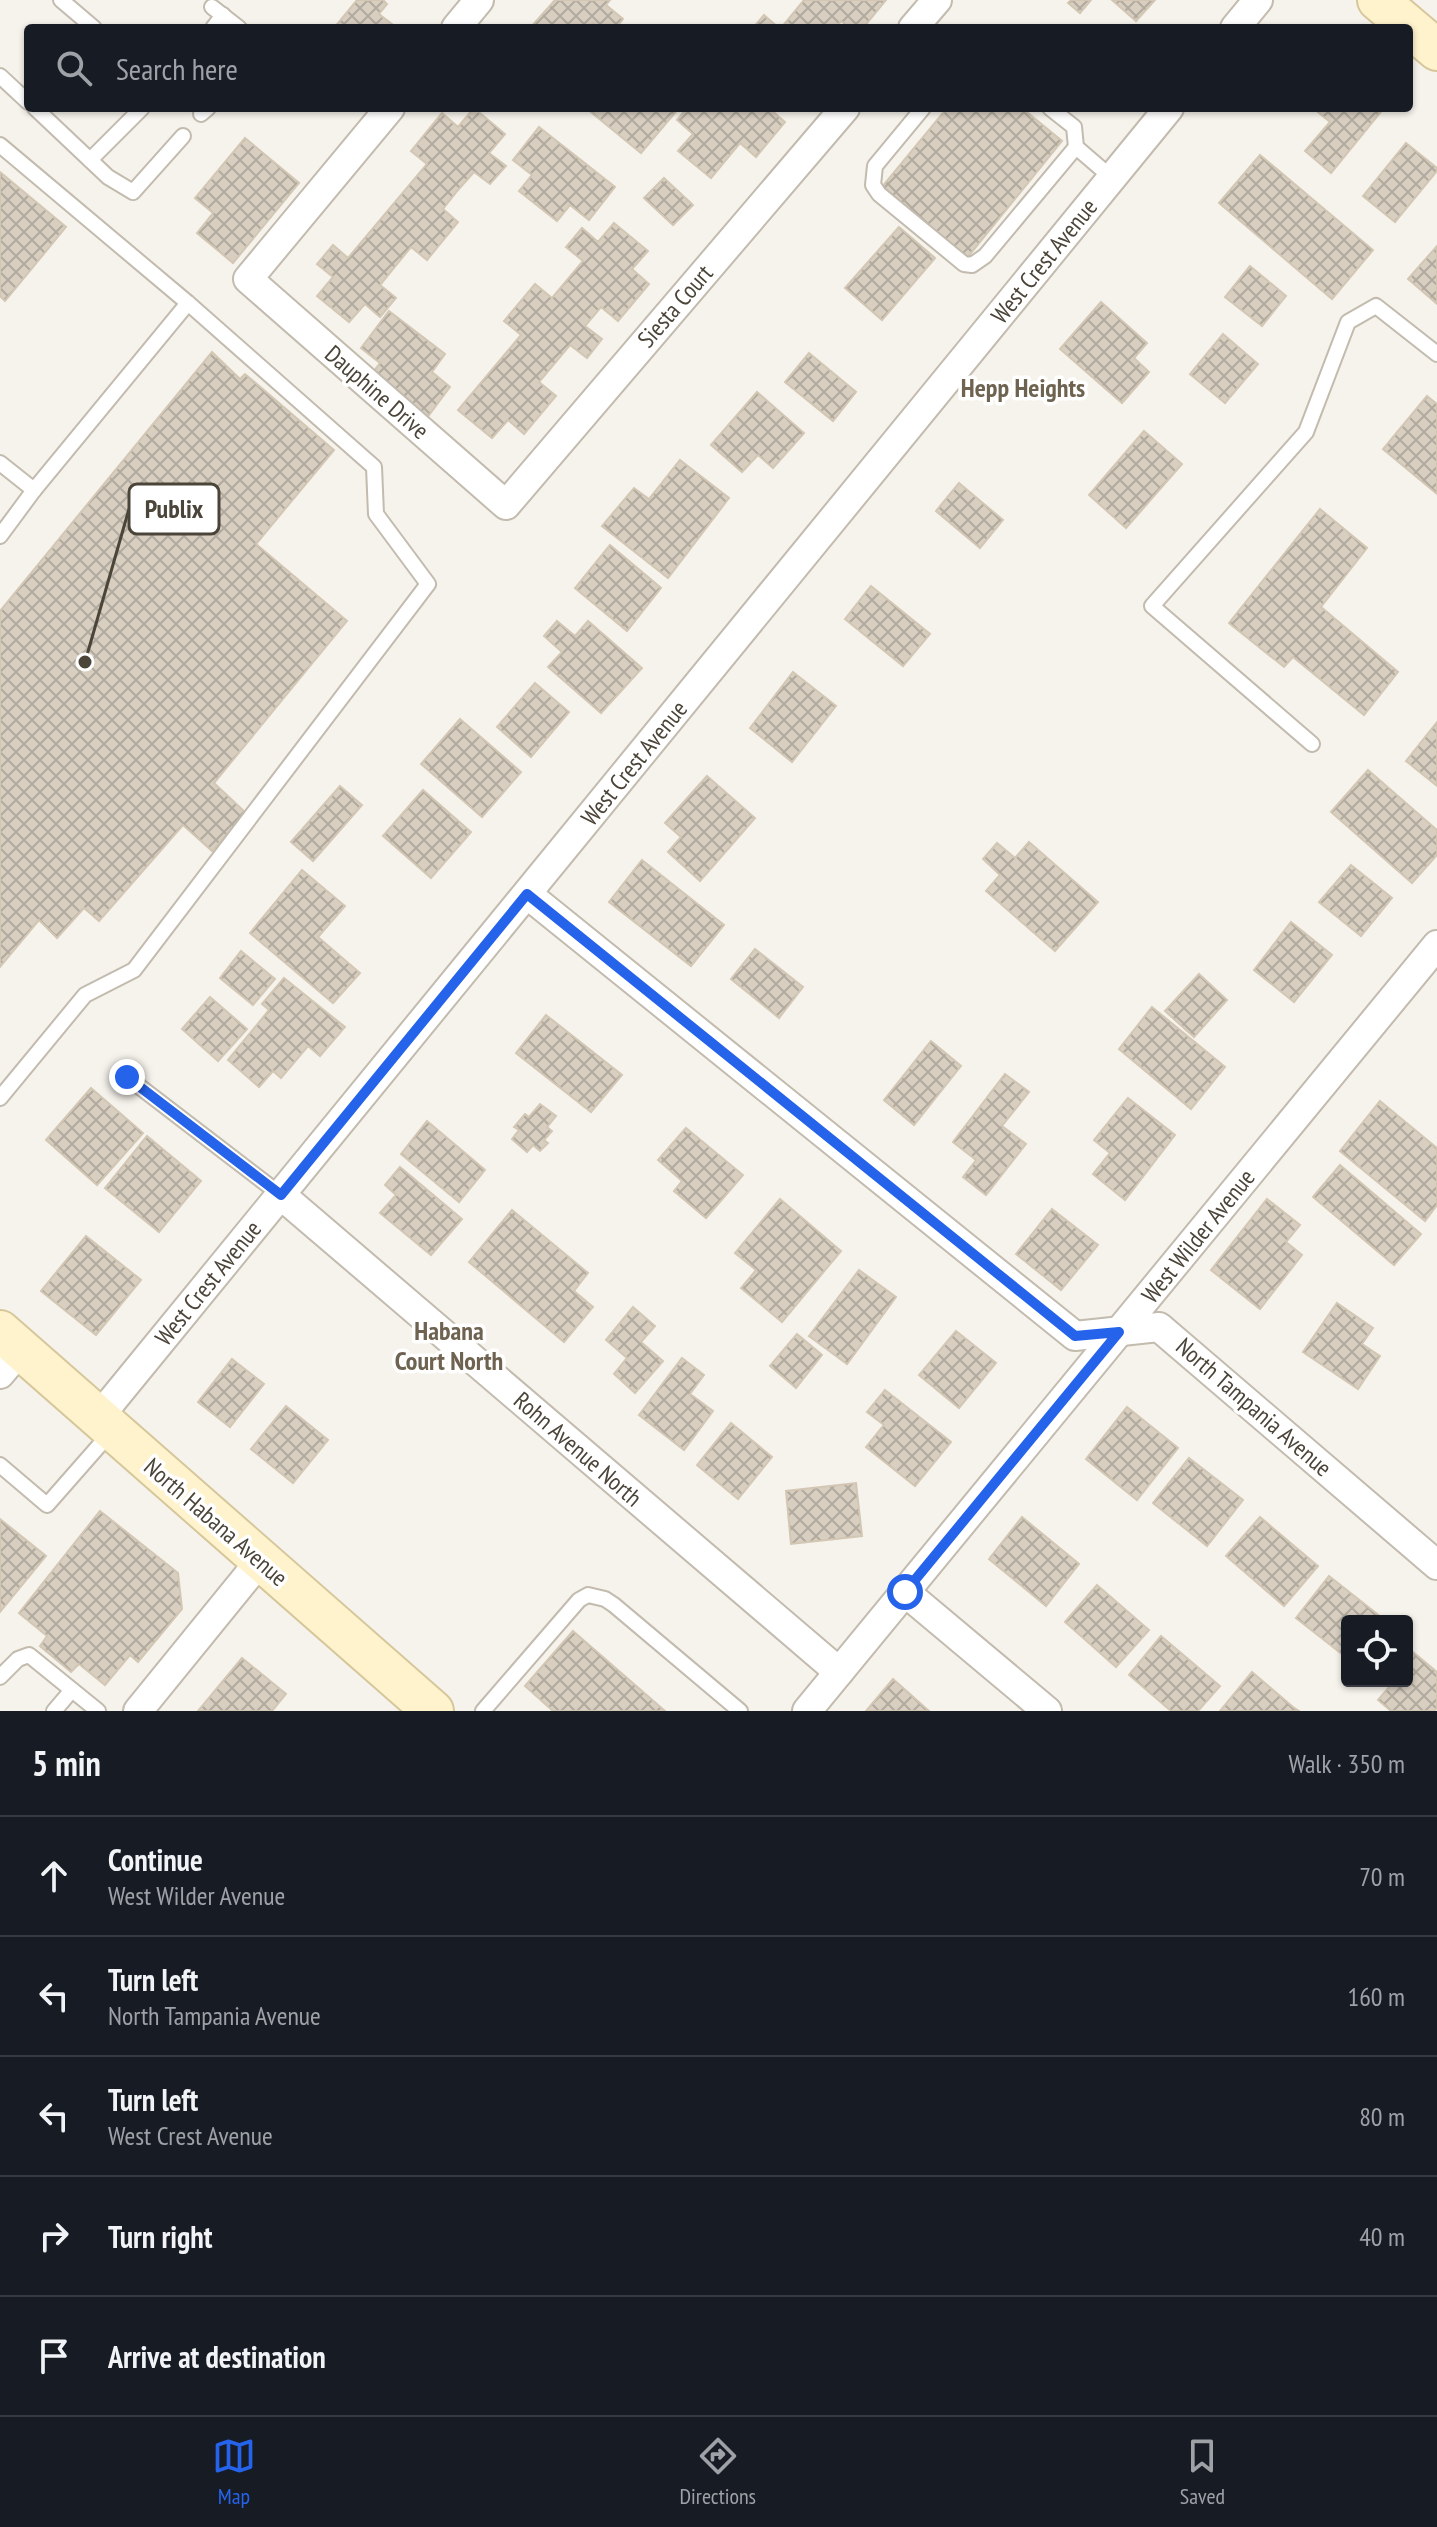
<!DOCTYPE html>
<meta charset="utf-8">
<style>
body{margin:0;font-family:"PT Sans Narrow",sans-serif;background:#242831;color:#f1f3f6}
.controls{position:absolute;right:24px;bottom:24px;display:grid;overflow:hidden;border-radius:8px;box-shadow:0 2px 6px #0004}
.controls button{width:72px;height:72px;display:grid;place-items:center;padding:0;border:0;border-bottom:2px solid #363941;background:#171b24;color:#f1f3f6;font:40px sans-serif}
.stop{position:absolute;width:24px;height:24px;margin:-18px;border:6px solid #2563eb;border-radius:50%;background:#fff}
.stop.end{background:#2563eb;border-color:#fff;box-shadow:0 2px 8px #0008}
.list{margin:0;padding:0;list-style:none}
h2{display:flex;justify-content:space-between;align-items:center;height:104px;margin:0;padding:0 32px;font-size:34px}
h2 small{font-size:26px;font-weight:400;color:#9ea1a6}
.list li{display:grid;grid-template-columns:52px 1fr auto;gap:24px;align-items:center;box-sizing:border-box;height:120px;padding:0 32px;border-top:2px solid #363941}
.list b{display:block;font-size:30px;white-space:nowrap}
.list p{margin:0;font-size:26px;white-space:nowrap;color:#9ea1a6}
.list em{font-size:26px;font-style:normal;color:#9ea1a6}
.icon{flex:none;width:44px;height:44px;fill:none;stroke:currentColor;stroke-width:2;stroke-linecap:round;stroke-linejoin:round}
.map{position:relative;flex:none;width:1437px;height:1711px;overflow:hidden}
.search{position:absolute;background:#171b24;box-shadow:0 2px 6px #0004;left:24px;right:24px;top:24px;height:88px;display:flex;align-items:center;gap:20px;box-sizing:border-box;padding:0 28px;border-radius:8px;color:#9ea1a6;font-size:30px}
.sheet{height:704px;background:#171b24}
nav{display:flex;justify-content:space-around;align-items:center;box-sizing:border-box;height:112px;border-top:2px solid #363941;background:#171b24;font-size:22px;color:#9ea1a6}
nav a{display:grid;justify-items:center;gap:4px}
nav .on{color:#2563eb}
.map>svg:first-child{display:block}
.building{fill:url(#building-cross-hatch);stroke:#d3c7b4;stroke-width:2}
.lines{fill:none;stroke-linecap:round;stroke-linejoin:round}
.lane-casing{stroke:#c2bbae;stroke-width:18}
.street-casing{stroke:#c2bbae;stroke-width:32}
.secondary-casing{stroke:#d6c79b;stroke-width:44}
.lane{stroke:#fff;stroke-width:14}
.street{stroke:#fff;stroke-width:28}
.secondary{stroke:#fff3cd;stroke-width:40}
.route{stroke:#2563eb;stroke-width:10}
.labels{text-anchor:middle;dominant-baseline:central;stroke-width:7;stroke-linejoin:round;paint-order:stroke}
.street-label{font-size:24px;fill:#4b4439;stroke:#fff}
.neighbourhood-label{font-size:26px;font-weight:bold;fill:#6e6250;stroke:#fff}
.leader{fill:none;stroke:#4b4439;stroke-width:3}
.callout-dot{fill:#4b4439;stroke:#fff;stroke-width:3}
.callout{fill:#fff;stroke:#4b4439;stroke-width:3}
.callout-label{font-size:26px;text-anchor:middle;font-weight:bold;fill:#4b4439}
</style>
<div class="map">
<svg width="1437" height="1711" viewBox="0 0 1437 1711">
<defs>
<pattern id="building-cross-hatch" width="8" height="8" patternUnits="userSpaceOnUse" patternTransform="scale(2)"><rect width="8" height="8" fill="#d8cfc1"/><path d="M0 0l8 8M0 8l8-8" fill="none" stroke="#b1aa9e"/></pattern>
</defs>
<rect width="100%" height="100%" fill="#f6f3ec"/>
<g class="building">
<path d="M357,0h26l4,4 -8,10 18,14h-63z"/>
<path d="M555,0h55l-4,5 17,14 -7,9h-17l-6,-5 -5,5h-58z"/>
<path d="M804,0h82l-23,28h-13l-9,-7 -5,7h-55z"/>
<path d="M1071,0h20l-11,13 -12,-10z"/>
<path d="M1112,0h43l-19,21z"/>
<path d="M764,15l15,13h-26z"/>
<path d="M474,108l31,26 -16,19 17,13 -16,18 -16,-12 -16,18 -15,19 15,13 -31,38 -16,-13 -31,38 16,13 -16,19 -15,-13 -16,18 -32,-26 16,-19 -16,-13 16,-19 15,13 79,-94 -16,-13 31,-38 16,14z"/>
<path d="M586,108h93l-38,45z"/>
<path d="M687,108h82l16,14 -29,35 -16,-14 -29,35 -33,-27 15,-17 -16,-14z"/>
<path d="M947,108h75l40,33 -95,117 -86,-70z"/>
<path d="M1313,108h71l-53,65 -26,-22 25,-29z"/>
<path d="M539,127l76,60 -26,33 -19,-15 -13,16 -38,-30 13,-16 -19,-15z"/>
<path d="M245,138l54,45 -66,80 -36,-30 16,-20 -18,-15z"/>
<path d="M1406,143l31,25v3l-42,51 -32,-26z"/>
<path d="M1260,155l113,95 -41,49 -113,-96z"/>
<path d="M0,172l66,55 -61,74 -5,-5z"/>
<path d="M664,178l29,27 -20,20 -29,-27z"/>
<path d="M614,223l34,28 -16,18 17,15 -31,37 -17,-14 -16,19 17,13 -15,19 -17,-13 -31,37 17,14 -32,38 -16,-14 -16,18 -34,-28 63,-75 -17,-14 31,-37 17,14 31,-37 -17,-14 16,-19 16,14z"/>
<path d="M899,227l36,31 -53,62 -37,-32z"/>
<path d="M1437,246v58l-29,-25z"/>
<path d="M1250,266l36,30 -24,30 -37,-29z"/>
<path d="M1101,302l46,41 -13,15 15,14 -27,31 -62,-54z"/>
<path d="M389,311l56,43 -13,18 18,15 -27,36 -57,-42 14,-18 -19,-15z"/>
<path d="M1223,334l35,30 -33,39 -35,-29z"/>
<path d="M212,352l28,27 5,-5 89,76 -78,94 91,77 -133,162 32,30 -34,38 -29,-26 -84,96 -15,-13 -27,30 -18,-18 -39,47v-356z"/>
<path d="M809,353l47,39 -23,29 -48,-39z"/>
<path d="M757,392l47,41 -31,35 -15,-13 -16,17 -31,-27z"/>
<path d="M1427,396l10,8v90l-54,-45z"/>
<path d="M1144,431l38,33 -56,64 -37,-33z"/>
<path d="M680,460l49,38 -61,80 -66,-52 32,-38 15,11z"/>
<path d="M959,483l44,37 -23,28 -44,-37z"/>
<path d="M1320,509l47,39 -46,59 77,65 -34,43 -71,-58 -9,10 -55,-44z"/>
<path d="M610,545l51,43 -34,43 -52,-43z"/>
<path d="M871,586l59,48 -27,32 -58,-47z"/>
<path d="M557,621l18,15 13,-15 54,47 -41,45 -53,-46 14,-15 -18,-16z"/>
<path d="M793,672l43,34 -44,56 -42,-34z"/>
<path d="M535,683l34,29 -38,45 -34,-30z"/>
<path d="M460,719l61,53 -39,45 -61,-53z"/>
<path d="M1437,722v64l-31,-25z"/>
<path d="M1368,770l69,60v25l-25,28 -81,-71z"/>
<path d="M707,776l48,42 -55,63 -32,-29 13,-15 -16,-14z"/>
<path d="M340,786l22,19 -49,56 -22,-19z"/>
<path d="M423,790l48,42 -40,46 -48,-42z"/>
<path d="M1029,842l69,60 -43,49 -69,-60 14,-16 -17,-16 14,-16 18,15z"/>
<path d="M642,860l82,65 -33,41 -82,-64z"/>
<path d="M1351,865l41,33 -31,38 -42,-34z"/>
<path d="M302,870l43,36 -27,31 42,36 -27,30 -83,-70z"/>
<path d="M1291,922l41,33 -38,47 -40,-32z"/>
<path d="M755,949l48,38 -24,31 -48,-39z"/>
<path d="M241,951l34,28 -22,26 -33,-27z"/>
<path d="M1199,974l28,26 -33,37 -29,-26z"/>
<path d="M284,978l61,49 -25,29 -12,-10 -27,32 -8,-7 -14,16 -31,-27 41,-50 -7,-6z"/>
<path d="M210,997l37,32 -29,32 -36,-32z"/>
<path d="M1152,1007l73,60 -34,42 -72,-60z"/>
<path d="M546,1015l76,60 -31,37 -75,-59z"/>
<path d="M931,1041l30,25 -47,59 -30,-25z"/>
<path d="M1005,1074l24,18 -27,34 24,18 -40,51 -23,-18 13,-17 -23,-18z"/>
<path d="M91,1088l52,45 -46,52 -51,-45z"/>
<path d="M1128,1098l47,37 -50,65 -32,-26 17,-21 -16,-13z"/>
<path d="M1380,1101l57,47v57l-12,16 -85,-70z"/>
<path d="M540,1104l16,12 -9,11 5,4 -8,9 4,3 -8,8 -7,-6 -6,7 -15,-13 7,-9 -5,-3 11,-13 4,3z"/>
<path d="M427,1121l58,49 -26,32 -58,-48z"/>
<path d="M686,1128l57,47 -37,43 -32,-27 8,-10 -24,-21z"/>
<path d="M147,1136l54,45 -42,51 -54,-44z"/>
<path d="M1340,1165l81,69 -27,31 -81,-68z"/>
<path d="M400,1167l62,52 -31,36 -51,-42 16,-18 -11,-10z"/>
<path d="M780,1199l61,52 -59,71 -41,-34 15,-18 -21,-17z"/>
<path d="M1267,1199l33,26 -14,17 16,13 -42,54 -49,-39z"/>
<path d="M1052,1209l46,36 -37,45 -45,-36z"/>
<path d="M512,1210l76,63 -14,18 19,16 -29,35 -95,-80z"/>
<path d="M86,1236l55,44 -45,55 -55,-44z"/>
<path d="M859,1270l37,27 -49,67 -38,-28z"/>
<path d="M1337,1303l36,25 -11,16 18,12 -22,33 -55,-37z"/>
<path d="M633,1307l22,19 -14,16 22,19 -28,32 -21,-19 13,-16 -21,-18z"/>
<path d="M956,1331l40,32 -37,45 -40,-33z"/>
<path d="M797,1334l25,21 -26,33 -26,-22z"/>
<path d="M682,1358l22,17 -14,19 23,17 -29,39 -45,-35z"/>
<path d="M232,1359l32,25 -34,43 -32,-25z"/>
<path d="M885,1390l66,52 -36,44 -49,-39 18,-22 -17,-13z"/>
<path d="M286,1406l42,34 -35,43 -42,-34z"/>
<path d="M1127,1407l51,41 -41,52 -51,-41z"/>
<path d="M731,1423l41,34 -34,42 -41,-34z"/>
<path d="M1189,1458l54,42 -36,46 -54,-43z"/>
<path d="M856,1483l6,53 -71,8 -5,-53z"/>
<path d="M100,1511l78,62 4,36 -44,53 -8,-7 -25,30 -26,-21 -8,8 -31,-26 7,-10 -28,-23z"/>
<path d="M1022,1517l57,47 -33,42 -57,-47z"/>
<path d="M1260,1517l58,49 -34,40 -58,-50z"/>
<path d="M0,1519l46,37 -46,56z"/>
<path d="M1329,1576l57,45h-39v37l-51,-40z"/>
<path d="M1097,1585l52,45 -33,37 -51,-45z"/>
<path d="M573,1631l92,80h-112l-28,-25z"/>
<path d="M1161,1636l59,50 -22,25h-27l-42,-36z"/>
<path d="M1407,1647l30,25v36l-3,3h-43l-13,-11 13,-15 -5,-4h21z"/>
<path d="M242,1658l44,36 -14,17h-74z"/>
<path d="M1252,1672l41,35 6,4h-79z"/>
<path d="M893,1679l36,32h-63z"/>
</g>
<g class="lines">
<defs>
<g id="lane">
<path d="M61,0l33,28"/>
<path d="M212,7l27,21"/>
<path d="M213,28l10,-13"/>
<path d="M0,76l28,26"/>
<path d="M35,108l73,69 25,15 50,-56"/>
<path d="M923,108l-48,58 -2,19 6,9 85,70 8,1 13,-9 91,-109"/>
<path d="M1050,108l24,19 2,20 36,31"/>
<path d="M201,114l7,-6"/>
<path d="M0,145l188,158 186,164 2,47 52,70 -294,386 -49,25 -85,103"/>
<path d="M90,160l52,-52"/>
<path d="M0,463l34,27 -34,46"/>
<path d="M34,490l154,-187"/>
<path d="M1312,744l-160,-138 154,-174 42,-110 28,-16 61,48"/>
<path d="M127,1077l154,118"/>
<path d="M0,1465l47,40 65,-74"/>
<path d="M0,1677l18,-18 11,-4 69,56"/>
<path d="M54,1711l18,-21"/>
<path d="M483,1711l96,-111 9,-5 17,4 9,6 126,106"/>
</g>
<g id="street">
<path d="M456,28l23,-28"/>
<path d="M913,28l24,-28"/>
<path d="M1235,28l23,-28"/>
<path d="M390,108l-142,171 258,226 339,-397"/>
<path d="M527,894l548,442 84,-9 278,238"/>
<path d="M281,1195l558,477"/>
<path d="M0,1374l21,-25"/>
<path d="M98,1418l1071,-1310"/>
<path d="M905,1592l142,119"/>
<path d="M138,1711l122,-150"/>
<path d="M807,1711l630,-766"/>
</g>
<g id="secondary">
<path d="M1378,0l59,50"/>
<path d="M0,1331l433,380"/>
</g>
</defs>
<use href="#lane" class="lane-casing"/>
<use href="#street" class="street-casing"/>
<use href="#secondary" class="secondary-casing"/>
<use href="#lane" class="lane"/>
<use href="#street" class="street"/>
<use href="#secondary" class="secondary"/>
</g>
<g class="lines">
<path class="route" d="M127,1077l154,118 246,-301 548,442 44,-4 -214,260"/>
</g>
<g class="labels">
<g class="street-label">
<text transform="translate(1044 261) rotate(-51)">West Crest Avenue</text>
<text transform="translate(675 306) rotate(-49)">Siesta Court</text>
<text transform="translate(377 392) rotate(41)">Dauphine Drive</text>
<text transform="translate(634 763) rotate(-51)">West Crest Avenue</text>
<text transform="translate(1198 1236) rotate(-51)">West Wilder Avenue</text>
<text transform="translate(208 1283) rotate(-51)">West Crest Avenue</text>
<text transform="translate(1254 1407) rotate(41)">North Tampania Avenue</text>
<text transform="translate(578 1449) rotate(41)">Rohn Avenue North</text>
<text transform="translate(216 1522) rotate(41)">North Habana Avenue</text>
</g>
<g class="neighbourhood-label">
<text x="1023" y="387">Hepp Heights</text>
<text x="449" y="1330">Habana<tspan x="449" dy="30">Court North</tspan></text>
</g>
</g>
<path class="leader" d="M85 662L129 509"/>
<circle class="callout-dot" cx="85" cy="662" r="8"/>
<rect class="callout" x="129" y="484" width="90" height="50" rx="8"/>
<g class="callout-label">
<text x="174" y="518">Publix</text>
</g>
</svg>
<div class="controls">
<button><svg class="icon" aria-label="locate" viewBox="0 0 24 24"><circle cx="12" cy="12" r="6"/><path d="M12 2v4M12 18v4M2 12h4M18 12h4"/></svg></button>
</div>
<div class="stop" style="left:905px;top:1592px"></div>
<div class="stop end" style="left:127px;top:1077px"></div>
<div class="search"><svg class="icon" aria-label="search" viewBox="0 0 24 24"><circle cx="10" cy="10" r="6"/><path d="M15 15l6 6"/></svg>Search here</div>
</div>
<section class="sheet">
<h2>5 min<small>Walk · 350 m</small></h2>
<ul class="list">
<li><svg class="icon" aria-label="ahead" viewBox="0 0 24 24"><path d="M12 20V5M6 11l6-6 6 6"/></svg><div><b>Continue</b><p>West Wilder Avenue</p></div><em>70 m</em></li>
<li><svg class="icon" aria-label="left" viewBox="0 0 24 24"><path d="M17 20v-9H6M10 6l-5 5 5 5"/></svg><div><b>Turn left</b><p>North Tampania Avenue</p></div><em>160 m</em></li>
<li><svg class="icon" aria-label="left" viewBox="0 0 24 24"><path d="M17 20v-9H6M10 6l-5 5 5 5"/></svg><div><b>Turn left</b><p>West Crest Avenue</p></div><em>80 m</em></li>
<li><svg class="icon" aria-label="right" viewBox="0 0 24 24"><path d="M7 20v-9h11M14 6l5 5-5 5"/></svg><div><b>Turn right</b></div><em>40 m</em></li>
<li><svg class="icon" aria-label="arrive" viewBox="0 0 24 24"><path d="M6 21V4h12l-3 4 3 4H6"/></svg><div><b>Arrive at destination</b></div></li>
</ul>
</section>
<nav>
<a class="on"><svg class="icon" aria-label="map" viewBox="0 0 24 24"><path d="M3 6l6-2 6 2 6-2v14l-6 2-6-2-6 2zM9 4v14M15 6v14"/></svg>Map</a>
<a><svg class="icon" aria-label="directions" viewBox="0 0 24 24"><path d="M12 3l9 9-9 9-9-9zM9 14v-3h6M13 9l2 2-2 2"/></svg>Directions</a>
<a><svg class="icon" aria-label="saved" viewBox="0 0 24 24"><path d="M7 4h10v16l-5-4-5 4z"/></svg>Saved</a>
</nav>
